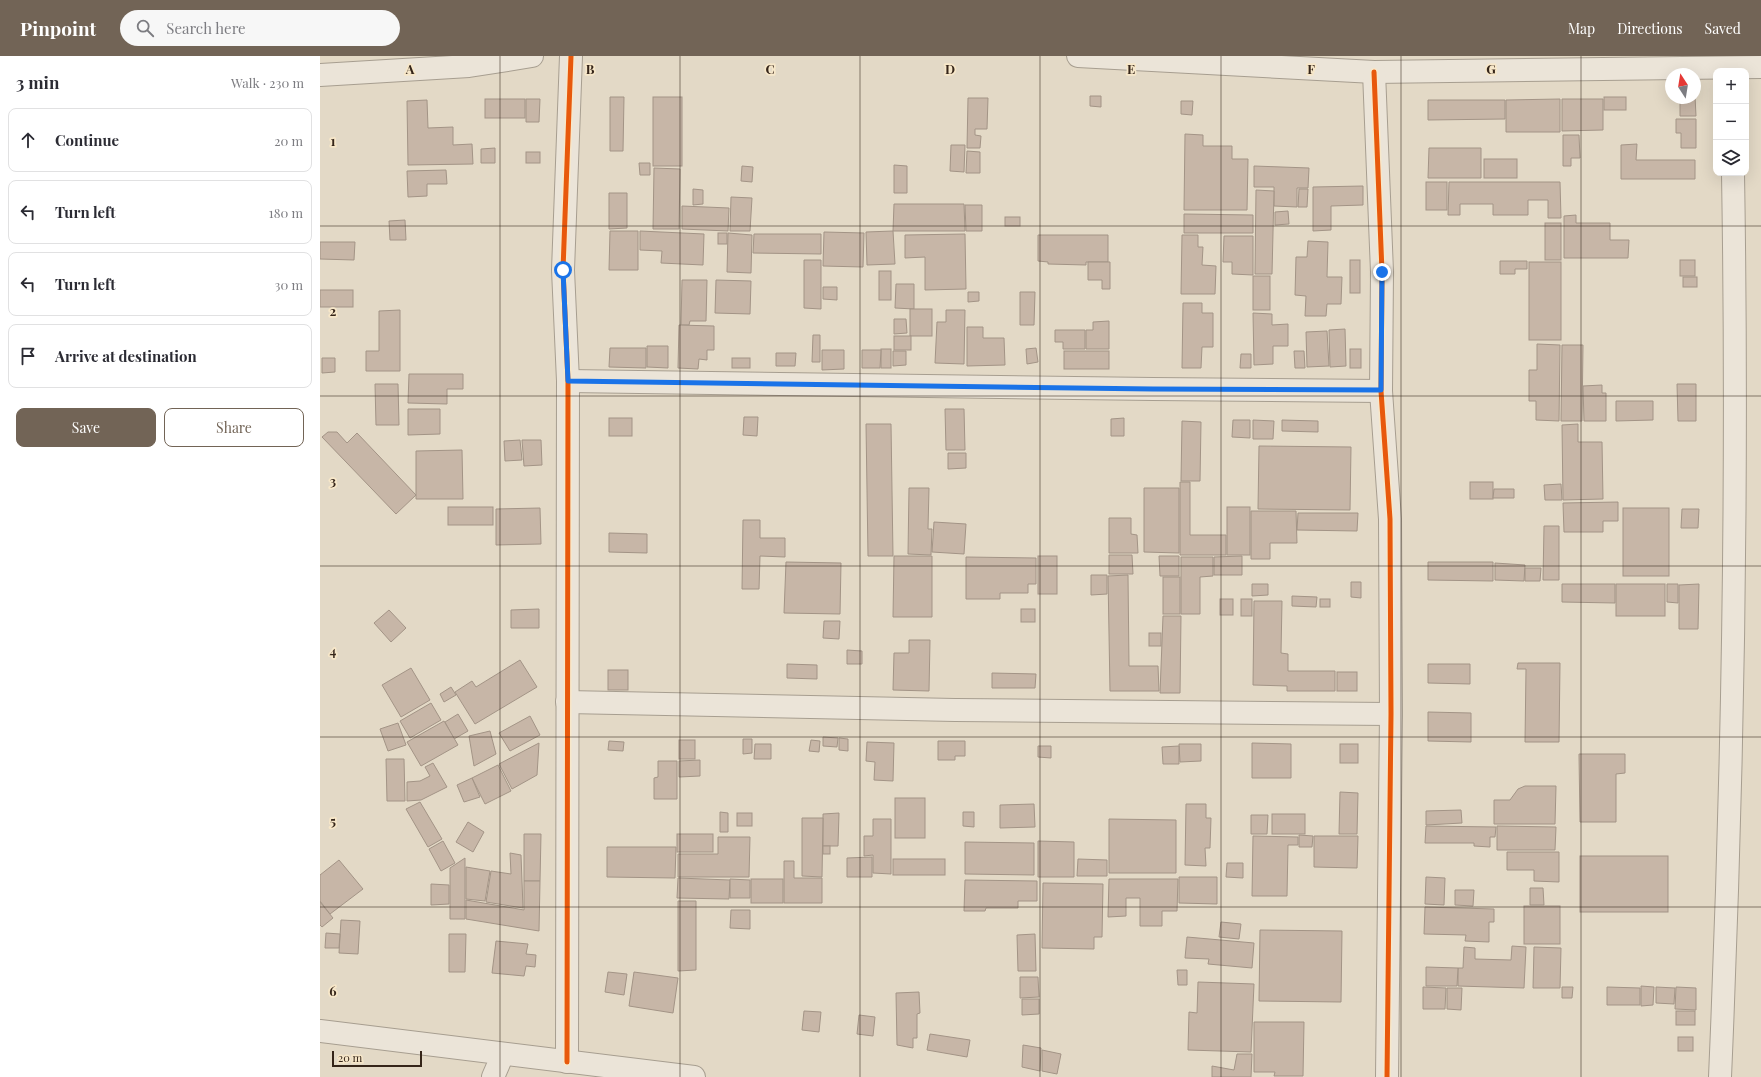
<!DOCTYPE html>
<meta charset="utf-8">
<style>
body{margin:0;font-family:"Playfair Display",serif;background:#f7f7f7;color:#2b2b33}
.controls{position:absolute;right:12px;top:12px;display:grid;overflow:hidden;border-radius:8px;box-shadow:0 4px 16px #0002}
.controls button{width:36px;height:36px;display:grid;place-items:center;padding:0;border:0;border-bottom:1px solid #e1e1e2;background:#fff;color:#2b2b33;font:20px sans-serif}
.compass{position:absolute;left:1345px;top:12px;width:36px;height:36px;border-radius:50%;background:#fff;box-shadow:0 4px 16px #0002;rotate:348deg}
.scale{position:absolute;left:12px;bottom:10px;width:90px;box-sizing:border-box;padding-left:4px;border:2px solid #352519;border-top:0;font-size:11px;line-height:14px;white-space:nowrap;color:#352519;-webkit-text-stroke:3px #f7e7c9;paint-order:stroke}
.stop{position:absolute;width:12px;height:12px;margin:-9px;border:3px solid #1a73e8;border-radius:50%;background:#fff}
.stop.end{background:#1a73e8;border-color:#fff;box-shadow:0 1px 4px #0008}
.list{margin:0;padding:0;list-style:none}
h2{display:flex;justify-content:space-between;align-items:center;height:52px;margin:0;padding:0 16px;font-size:17px}
h2 small{font-size:13px;font-weight:400;color:#7c7c81}
.list li{display:grid;grid-template-columns:26px 1fr auto;gap:12px;align-items:center;box-sizing:border-box;height:64px;margin:0 8px 8px;padding:0 8px;border:1px solid #e1e1e2;border-radius:8px}
.list b{display:block;font-size:15px;white-space:nowrap}
.list em{font-size:13px;font-style:normal;color:#7c7c81}
.actions{display:flex;gap:8px;padding:12px 16px}
.actions a{flex:1;padding:9px 0;border:1px solid #726456;border-radius:8px;text-align:center;font-size:14px;color:#726456}
.actions .main{background:#726456;color:#fff}
.icon{flex:none;width:22px;height:22px;fill:none;stroke:currentColor;stroke-width:2;stroke-linecap:round;stroke-linejoin:round}
.map{position:relative;flex:none;width:1441px;height:1021px;overflow:hidden}
header{display:flex;align-items:center;gap:24px;box-sizing:border-box;height:56px;padding:0 20px;background:#726456;color:#fff}
header strong{font-size:19px}
nav{display:flex;gap:22px;margin-inline-start:auto;font-size:14px}
.search{width:280px;height:36px;background:#f7f7f7;display:flex;align-items:center;gap:10px;box-sizing:border-box;padding:0 14px;border-radius:22px;color:#7c7c81;font-size:15px}
main{display:flex}
aside{flex:1;background:#fff}
.map>svg:first-child{display:block}
.building{fill:#c7b6a7;stroke:#a39486}
.lines{fill:none;stroke-linecap:round;stroke-linejoin:round}
.minor-casing{stroke:#a79e90;stroke-width:24}
.minor{stroke:#ebe4d8;stroke-width:22}
.cycleway-casing{stroke:#f7e7c9;stroke-width:8}
.cycleway{stroke:#e8590c;stroke-width:5}
.route{stroke:#1a73e8;stroke-width:5}
.grid{fill:none;stroke:#352519;stroke-width:1;stroke-opacity:0.55}
.grid-label{font-size:13px;text-anchor:middle;font-weight:bold;fill:#352519;stroke:#f7e7c9;stroke-width:3.5;stroke-linejoin:round;paint-order:stroke}
</style>
<header>
<strong>Pinpoint</strong>
<div class="search"><svg class="icon" aria-label="search" viewBox="0 0 24 24"><circle cx="10" cy="10" r="6"/><path d="M15 15l6 6"/></svg>Search here</div>
<nav><a>Map</a><a>Directions</a><a>Saved</a></nav>
</header>
<main>
<aside>
<h2>3 min<small>Walk · 230 m</small></h2>
<ul class="list">
<li><svg class="icon" aria-label="ahead" viewBox="0 0 24 24"><path d="M12 20V5M6 11l6-6 6 6"/></svg><div><b>Continue</b></div><em>20 m</em></li>
<li><svg class="icon" aria-label="left" viewBox="0 0 24 24"><path d="M17 20v-9H6M10 6l-5 5 5 5"/></svg><div><b>Turn left</b></div><em>180 m</em></li>
<li><svg class="icon" aria-label="left" viewBox="0 0 24 24"><path d="M17 20v-9H6M10 6l-5 5 5 5"/></svg><div><b>Turn left</b></div><em>30 m</em></li>
<li><svg class="icon" aria-label="arrive" viewBox="0 0 24 24"><path d="M6 21V4h12l-3 4 3 4H6"/></svg><div><b>Arrive at destination</b></div></li>
</ul>
<div class="actions"><a class="main">Save</a><a>Share</a></div>
</aside>
<div class="map">
<svg width="1441" height="1021" viewBox="0 0 1441 1021">
<rect width="100%" height="100%" fill="#e3d9c6"/>
<g class="building">
<path d="M770,40h11v11l-11,-1z"/>
<path d="M1375,40l1,20h-16v-18h15z"/>
<path d="M290,41h14l-1,54h-13z"/>
<rect x="333" y="41" width="29" height="69"/>
<rect x="1284" y="41" width="22" height="13"/>
<path d="M648,42h20l-1,31h-12v6l6,1 -1,12h-13z"/>
<rect x="165" y="43" width="40" height="19"/>
<path d="M206,43h14l-1,23h-13z"/>
<path d="M1240,43v33h-54v-32z"/>
<path d="M1242,43h41v31l-41,1z"/>
<path d="M107,44l1,28 25,-1v18l19,-1 1,20 -65,1 -1,-64z"/>
<path d="M1108,44h77v19l-77,1z"/>
<path d="M861,45h12l-1,14 -11,-1z"/>
<path d="M1356,63h20v29h-15v-15h-5z"/>
<path d="M865,78l18,1v11h29v13h16l-1,51h-63z"/>
<path d="M1243,79h16l1,23h-9v8h-8z"/>
<path d="M1317,88l-1,16h59v19h-74v-34z"/>
<path d="M631,89h14l-1,27 -14,-1z"/>
<path d="M175,92v15h-14v-14z"/>
<path d="M1109,92h52v30h-53z"/>
<path d="M647,95l13,1v21h-14z"/>
<rect x="206" y="96" width="14" height="11"/>
<rect x="1164" y="103" width="33" height="19"/>
<path d="M319,107h11v12h-10z"/>
<path d="M574,109l13,1v27h-13z"/>
<path d="M422,110l11,1 -1,15 -11,-1z"/>
<path d="M934,110l55,2 -1,20h-11v19l-23,-1v-19h-20z"/>
<path d="M334,112l26,1 -1,60h-26z"/>
<path d="M126,114l1,14h-20v12l-19,1 -1,-26z"/>
<rect x="1106" y="126" width="21" height="28"/>
<path d="M1129,126h111l1,36h-13v-18h-20v15h-35v-11h-33v11h-12z"/>
<path d="M1043,130v19l-32,1v24l-18,1v-44z"/>
<path d="M373,133l10,1v14l-10,1z"/>
<path d="M979,133h9l-1,18h-9z"/>
<path d="M936,134l18,1 -2,83h-17z"/>
<path d="M289,137h18v35l-18,1z"/>
<path d="M411,141l21,1 -2,33h-20z"/>
<path d="M574,148h70l1,27h-72z"/>
<path d="M645,149h17v26h-16z"/>
<path d="M362,150l47,2 -1,23 -46,-2z"/>
<path d="M968,155l1,13 -14,1v-13z"/>
<path d="M864,158l69,1v18h-69z"/>
<path d="M1256,159v8h34v17h19l-1,18h-64v-42z"/>
<rect x="685" y="161" width="15" height="9"/>
<path d="M85,164l1,20h-16l-1,-19z"/>
<rect x="1225" y="167" width="16" height="37"/>
<path d="M290,175h28v39h-29z"/>
<path d="M320,175l64,3 -1,31 -42,-2 1,-12 -22,-1z"/>
<path d="M573,175l2,33 -28,1 -1,-33z"/>
<path d="M504,176l40,1 -1,34 -40,-1z"/>
<rect x="398" y="177" width="9" height="11"/>
<path d="M408,177l24,2 -1,38 -24,-1z"/>
<path d="M434,178h67v20l-68,-1z"/>
<path d="M645,178l1,55 -41,1v-33l-20,1v-23z"/>
<path d="M718,179h70v27h-22v3l-38,-1v-2l-10,-1z"/>
<path d="M862,179h16v12h5l-1,18 14,1 -1,28h-34z"/>
<path d="M904,180h29v39l-21,-1v-12h-9z"/>
<path d="M988,185l20,1 -1,35h15l-1,27h-14l-1,12h-21l1,-20 -11,-1 1,-38h11z"/>
<path d="M0,186h35l-1,18 -34,-1z"/>
<path d="M484,204h17v49l-17,-1z"/>
<rect x="1030" y="204" width="10" height="33"/>
<rect x="1360" y="204" width="15" height="16"/>
<path d="M1180,205h27v8h-12v5h-15z"/>
<path d="M768,206h22v27h-8v-9h-14z"/>
<rect x="1209" y="206" width="32" height="78"/>
<rect x="559" y="215" width="12" height="29"/>
<rect x="933" y="220" width="17" height="34"/>
<rect x="1363" y="221" width="14" height="10"/>
<path d="M362,224h25l-1,41h-16l-1,4h-8z"/>
<path d="M396,224l35,1 -1,33 -35,-1z"/>
<path d="M576,228h18v25l-19,-1z"/>
<path d="M503,231h14v13l-14,-1z"/>
<rect x="0" y="234" width="33" height="17"/>
<path d="M648,236h11v9l-11,1z"/>
<path d="M700,236h15l-1,33h-14z"/>
<path d="M863,247h19v10h11v34h-11l-1,21h-19z"/>
<rect x="590" y="253" width="22" height="27"/>
<path d="M80,254v61h-34v-20h13v-40z"/>
<path d="M626,254h19l-1,54 -29,-1 2,-41h9z"/>
<path d="M933,257l19,1v11l16,-1v22h-15v18l-19,1z"/>
<path d="M574,263h12l1,14 -13,1z"/>
<path d="M789,265v28h-23v-19h7v-8z"/>
<path d="M359,269l35,1v24h-7v10l-8,-1 -1,10 -20,-1z"/>
<path d="M647,271h16v11h21l1,27 -38,1z"/>
<path d="M1025,273l1,37 -16,1 -1,-37z"/>
<path d="M735,274h30v19h-22v-7h-8z"/>
<path d="M1007,275l2,35 -22,1 -1,-35z"/>
<path d="M493,279h7v27h-8z"/>
<rect x="574" y="280" width="17" height="14"/>
<path d="M1217,288l23,1 -1,76 -23,-1v-19h-7v-31h8z"/>
<path d="M1242,289h21l-1,76h-21z"/>
<path d="M327,290h21v22l-21,-1z"/>
<path d="M290,292h36v20l-37,-1z"/>
<path d="M716,292l2,14 -11,2 -1,-15z"/>
<rect x="561" y="293" width="10" height="19"/>
<rect x="1030" y="293" width="11" height="19"/>
<path d="M502,294h22v19l-22,1z"/>
<path d="M542,294h19l-1,18h-18z"/>
<path d="M573,295h13v14l-13,1z"/>
<rect x="744" y="295" width="45" height="18"/>
<path d="M974,295h10l1,17h-10z"/>
<path d="M456,297h20l-1,13h-19z"/>
<path d="M921,298h10v14h-11z"/>
<path d="M2,302h13v14l-13,1z"/>
<rect x="412" y="302" width="18" height="10"/>
<path d="M89,318h54v15h-16v15l-39,-1z"/>
<path d="M55,328h23l1,41h-23z"/>
<path d="M1357,328h19v37h-18z"/>
<path d="M1282,329v8h4v28h-22l-1,-35z"/>
<path d="M1296,345h37v19l-37,1z"/>
<path d="M88,353h32v25l-32,1z"/>
<path d="M625,353h19l1,41h-19z"/>
<path d="M424,361h14l-1,19 -14,-1z"/>
<rect x="289" y="362" width="23" height="18"/>
<path d="M804,362v18h-13v-17z"/>
<path d="M913,364h17v18l-18,-1z"/>
<path d="M933,364l21,1 -1,18h-20z"/>
<path d="M962,364l36,1v11l-36,-1z"/>
<path d="M862,365l19,1 -1,59h-19z"/>
<path d="M546,368h25l2,132h-25z"/>
<path d="M1258,368v18h24l1,57 -40,1 -1,-75z"/>
<path d="M8,376h9l10,11 10,-10 59,62 -20,19 -74,-77z"/>
<path d="M200,384l2,20 -17,1 -1,-20z"/>
<path d="M202,384h19l1,25 -18,1z"/>
<path d="M939,390l92,1 -1,63 -92,-1z"/>
<path d="M142,394l1,49h-47v-48z"/>
<path d="M628,397h18v15l-18,1z"/>
<path d="M860,426h10v53h36v20h-46z"/>
<rect x="1150" y="426" width="23" height="17"/>
<path d="M1241,428l1,16h-17l-1,-15z"/>
<path d="M589,432h20l-1,41h4l-1,26 -23,-1z"/>
<path d="M824,432h35v65l-35,-1z"/>
<path d="M1174,433h20v9h-21z"/>
<path d="M1298,446v19h-15v11h-39l-1,-29z"/>
<rect x="128" y="451" width="45" height="18"/>
<rect x="907" y="451" width="23" height="48"/>
<path d="M220,452l1,36 -45,1v-36z"/>
<rect x="1303" y="452" width="46" height="68"/>
<path d="M1362,453h17l-1,19h-17z"/>
<path d="M931,455h45l1,32h-27v16h-19z"/>
<path d="M978,457h60l-1,18 -60,-1z"/>
<path d="M789,462h22v16l6,1 1,18h-29z"/>
<path d="M423,464h17v18h25v19l-25,-1 -1,33h-17z"/>
<path d="M614,466l32,2 -2,30 -32,-2z"/>
<path d="M1224,470h15v54h-16z"/>
<path d="M289,477l38,1v19l-38,-1z"/>
<path d="M789,499h23l1,19h-24z"/>
<path d="M574,500h38v61h-39z"/>
<rect x="718" y="500" width="19" height="38"/>
<path d="M839,500h20v20h-19z"/>
<path d="M922,500v19h-28v-18z"/>
<path d="M646,501l70,1v26h-8v9h-28v6h-34z"/>
<path d="M861,501h32v19l-13,1v37h-19z"/>
<path d="M466,506l55,1 -1,51 -56,-1z"/>
<path d="M1108,506h65v19l-65,-1z"/>
<path d="M1175,507l30,2 -1,16 -29,-1z"/>
<path d="M1205,512h16l-1,13h-15z"/>
<path d="M771,519h16v19l-16,1z"/>
<path d="M808,519l1,91h29l1,25h-49l-2,-115z"/>
<rect x="843" y="521" width="17" height="37"/>
<path d="M1031,526h10v16l-10,-1z"/>
<path d="M932,528h16v11l-16,1z"/>
<path d="M1242,528h53v19l-53,-1z"/>
<rect x="1296" y="528" width="49" height="32"/>
<path d="M1347,528h11v19l-11,-1z"/>
<path d="M1379,528l-1,45h-19v-44z"/>
<path d="M972,540l25,1 -1,10 -24,-1z"/>
<rect x="900" y="543" width="13" height="16"/>
<rect x="921" y="543" width="11" height="17"/>
<rect x="1000" y="543" width="10" height="8"/>
<path d="M934,545h28l-1,52 7,1v17h47v20h-48v-5l-34,-1z"/>
<path d="M219,553v19h-28v-18z"/>
<rect x="701" y="553" width="14" height="13"/>
<path d="M69,554l17,18 -15,14 -17,-19z"/>
<path d="M843,560h18l-1,77h-20z"/>
<path d="M504,565h16l-1,18 -16,-1z"/>
<rect x="829" y="577" width="12" height="13"/>
<path d="M589,584h21l-1,51 -36,-1 1,-37h15z"/>
<path d="M527,594l15,1v13h-15z"/>
<path d="M200,604l17,27 -62,37 -20,-32 17,-11 4,6z"/>
<path d="M1198,607h42l-1,79h-34l1,-73h-9z"/>
<path d="M467,608l30,1v14l-30,-1z"/>
<path d="M1108,608h42v20l-42,-1z"/>
<path d="M91,612l19,32 -29,17 -19,-32z"/>
<rect x="288" y="614" width="20" height="20"/>
<rect x="1017" y="616" width="20" height="19"/>
<path d="M672,617l44,1 -1,14h-43z"/>
<path d="M131,631l5,8 -12,7 -4,-8z"/>
<path d="M111,647l10,17 -31,18 -10,-17z"/>
<path d="M1108,656l43,1v29l-43,-1z"/>
<path d="M138,658l10,17 -14,8 -9,-17z"/>
<path d="M210,660l10,19 -30,16 -11,-18z"/>
<path d="M124,665l14,24 -37,21 -14,-24z"/>
<path d="M78,667l8,22 -18,6 -8,-22z"/>
<path d="M170,675l6,23 -22,12 -5,-30z"/>
<path d="M503,681l15,1 -1,9 -14,-1z"/>
<path d="M519,682l9,1v12l-9,-1z"/>
<path d="M423,683h9v14l-9,1z"/>
<rect x="359" y="684" width="16" height="19"/>
<path d="M491,684l9,1 -1,11 -10,-1z"/>
<path d="M289,685l15,1 -1,9 -15,-1z"/>
<path d="M618,685h27v15h-10v4h-17z"/>
<path d="M547,686l27,1 -1,38 -19,-1 1,-18 -9,-1z"/>
<path d="M219,687l-2,32 -25,14 -13,-25z"/>
<path d="M932,687l39,1v34h-39z"/>
<path d="M435,688h16v15h-17z"/>
<path d="M859,688h22v17l-21,1z"/>
<rect x="1020" y="688" width="18" height="19"/>
<path d="M718,690h13v12l-13,-1z"/>
<path d="M859,690v18h-16l-1,-17z"/>
<path d="M1259,698h46v19l-9,1v48h-36z"/>
<path d="M66,703h18l1,42h-18z"/>
<path d="M380,704v16l-21,1v-16z"/>
<path d="M338,705h19v38h-23v-21l4,-1z"/>
<path d="M113,707l14,24 -26,13 -14,1v-19l13,-1 10,-5 -5,-9z"/>
<path d="M178,709l13,26 -26,13 -13,-26z"/>
<path d="M152,722l8,19 -16,5 -7,-17z"/>
<path d="M1205,730h31l-1,38h-61v-24h16l8,-11z"/>
<path d="M1020,736l18,1 -1,41h-18z"/>
<rect x="575" y="742" width="30" height="40"/>
<path d="M100,746l22,37 -14,8 -22,-38z"/>
<path d="M714,748l1,23 -35,1v-23z"/>
<path d="M866,748h20v14h5l-1,30h-5l1,18 -21,-1z"/>
<path d="M1141,754l1,13 -36,2v-14z"/>
<path d="M400,756l8,1v19h-8z"/>
<path d="M643,756h11v15l-11,-1z"/>
<rect x="417" y="757" width="15" height="13"/>
<path d="M519,757l-1,33h-15v-32z"/>
<rect x="952" y="758" width="33" height="20"/>
<path d="M931,759h17l-1,19h-16z"/>
<path d="M482,762h21l-1,59 -20,-1z"/>
<path d="M553,763h18v55l-18,-1v-18l-9,1v-20h9z"/>
<path d="M789,763l67,1v53h-67z"/>
<path d="M148,766l16,10 -11,20 -17,-10z"/>
<path d="M1106,770l70,1 -1,10h-5v10l-16,-1v-3h-49z"/>
<path d="M1177,770l59,1 -1,23h-58z"/>
<path d="M204,778h17l-1,47h-16z"/>
<rect x="357" y="778" width="36" height="18"/>
<path d="M979,779l14,1 -1,11h-13z"/>
<path d="M933,780l45,1v8h-10l-1,51h-35z"/>
<path d="M994,780h44l-1,32 -43,-1z"/>
<path d="M398,781h32l-1,40h-71v-23h40z"/>
<path d="M123,785l12,22 -14,8 -12,-22z"/>
<path d="M718,785l36,1v35h-36z"/>
<path d="M645,786l69,1v32l-69,-1z"/>
<rect x="503" y="790" width="7" height="8"/>
<path d="M287,791h69l-1,31 -68,-1z"/>
<path d="M1187,796h52v30l-25,-1v-11h-27z"/>
<path d="M190,797l11,2 2,53 -37,-6 5,-31 20,3z"/>
<rect x="1260" y="800" width="88" height="56"/>
<path d="M552,801v20h-25v-19z"/>
<path d="M145,802v61h-15v-51z"/>
<rect x="573" y="803" width="52" height="16"/>
<path d="M758,803l29,1v16h-30z"/>
<path d="M19,804l24,29 -33,25 -10,-13v-26z"/>
<path d="M464,805h10v17h28v25h-38z"/>
<path d="M907,807h16v15l-17,-1z"/>
<path d="M146,811l24,4 -5,30 -19,-2z"/>
<path d="M859,821h38v27l-38,-1z"/>
<path d="M1106,821l19,1 -1,27 -19,-1z"/>
<path d="M358,822l52,2 -1,19 -52,-1z"/>
<path d="M410,823l20,1v18h-20z"/>
<rect x="431" y="823" width="32" height="24"/>
<path d="M789,823h69l-1,32h-15v15h-22v-28h-14v18l-18,1z"/>
<path d="M645,824l72,1v20h-19v7h-32l-1,3h-21z"/>
<path d="M204,825h16l-1,50 -73,-12v-19l58,10z"/>
<path d="M723,827l60,1 -1,53h-8v12l-52,-1z"/>
<path d="M111,828l18,1v19l-18,1z"/>
<path d="M1210,832h13l1,17h-14z"/>
<path d="M1135,834h19l-1,16 -18,-1z"/>
<path d="M358,845h18v69l-18,1z"/>
<path d="M0,846l13,16 -11,9 -2,-2z"/>
<rect x="1204" y="850" width="36" height="38"/>
<path d="M1105,851l69,2v13h-5v20l-24,-1 1,-6 -42,-1z"/>
<path d="M411,854h19v19l-20,-1z"/>
<path d="M21,864l19,1 -2,33 -19,-1z"/>
<path d="M901,866l20,2 -2,15 -20,-2z"/>
<path d="M940,874l82,1 -1,71 -82,-1z"/>
<path d="M6,877l14,1 -1,14h-14z"/>
<path d="M129,878h17l-1,38h-16z"/>
<path d="M715,878l1,37h-18l-1,-36z"/>
<path d="M867,881l67,6 -2,25 -44,-4 1,-5 -24,-1z"/>
<path d="M176,885l32,3 -2,10 10,1 -1,12 -9,-1 -2,10 -32,-3z"/>
<path d="M1192,890l14,1 -2,41 -66,-2v-18h5l1,-21 11,1v11l36,1z"/>
<path d="M1214,891l27,1 -1,40h-27z"/>
<path d="M1106,911l32,1 -1,18h-31z"/>
<path d="M857,914h10v15h-9z"/>
<path d="M288,916l19,2 -3,21 -19,-3z"/>
<path d="M314,916l44,6 -5,35 -44,-7z"/>
<path d="M700,921h18l1,20 -19,1z"/>
<path d="M878,926l56,2 -3,68 -63,-2 1,-38 8,1z"/>
<path d="M1321,930l13,1 -1,18 -12,1z"/>
<path d="M1103,931l23,1 -1,21h-22z"/>
<path d="M1242,931h11l-1,11h-10z"/>
<path d="M1287,931l33,1v17h-33z"/>
<path d="M1336,931l19,1 -1,16 -18,-1z"/>
<path d="M1356,931l20,1v22l-21,-1z"/>
<path d="M1127,932h15l-1,22 -14,-1z"/>
<path d="M599,936l1,21 -3,1v24h-4v10l-16,-3 -1,-52z"/>
<path d="M702,943h17v15l-17,1z"/>
<path d="M484,955l17,1 -2,20 -17,-2z"/>
<rect x="1356" y="955" width="19" height="14"/>
<path d="M539,959l16,2 -2,19 -16,-2z"/>
<path d="M934,966h50l-1,54h-29l1,-4h-21z"/>
<path d="M610,978l40,6 -3,17 -40,-7z"/>
<rect x="1358" y="981" width="15" height="14"/>
<path d="M703,989l18,3 -1,23 -18,-4z"/>
<path d="M722,994l19,4 -4,20 -15,-3z"/>
<path d="M917,998h15l-1,23h-39v-11l22,4z"/>
</g>
<g class="lines">
<defs>
<g id="minor">
<path d="M758,0l296,16 387,-5"/>
<path d="M1054,16l8,200 -1,119 9,128 1,195 -4,363"/>
<path d="M0,19l149,-9 63,-10"/>
<path d="M248,325l585,8 228,2"/>
<path d="M247,646l388,8 436,4"/>
<path d="M0,975l374,46"/>
<path d="M247,1006l1,-681 -5,-111 8,-214"/>
<path d="M173,1021l10,-23"/>
<path d="M1400,1021c13,-301 18,-603 13,-904"/>
</g>
</defs>
<use href="#minor" class="minor-casing"/>
<use href="#minor" class="minor"/>
<defs>
<g id="cycleway">
<path d="M1054,16l8,200 -1,119 9,128 1,195 -4,363"/>
<path d="M247,1006l1,-681 -5,-111 8,-214"/>
</g>
</defs>
<use href="#cycleway" class="cycleway-casing"/>
<use href="#cycleway" class="cycleway"/>
</g>
<g class="lines">
<path class="route" d="M243,214l5,111 585,8 228,1 1,-118"/>
</g>
<path class="grid" d="M180,0v1021M360,0v1021M540,0v1021M720,0v1021M901,0v1021M1081,0v1021M1261,0v1021M0,170h1441M0,340h1441M0,510h1441M0,681h1441M0,851h1441"/>
<g class="grid-label">
<text x="90" y="18">A</text>
<text x="270" y="18">B</text>
<text x="450" y="18">C</text>
<text x="630" y="18">D</text>
<text x="811" y="18">E</text>
<text x="991" y="18">F</text>
<text x="1171" y="18">G</text>
<text x="13" y="90">1</text>
<text x="13" y="260">2</text>
<text x="13" y="430">3</text>
<text x="13" y="600">4</text>
<text x="13" y="770">5</text>
<text x="13" y="940">6</text>
</g>
</svg>
<div class="controls">
<button>+</button>
<button>−</button>
<button><svg class="icon" aria-label="layers" viewBox="0 0 24 24"><path d="M12 4l9 5-9 5-9-5zM3 14l9 5 9-5"/></svg></button>
</div>
<svg class="compass" viewBox="-18 -18 36 36"><path d="M0-13l5 13h-10z" fill="#e53935"/><path d="M0 13l5-13h-10z" fill="#7c7c81"/></svg>
<div class="scale">20 m</div>
<div class="stop" style="left:243px;top:214px"></div>
<div class="stop end" style="left:1062px;top:216px"></div>
</div>
</main>
